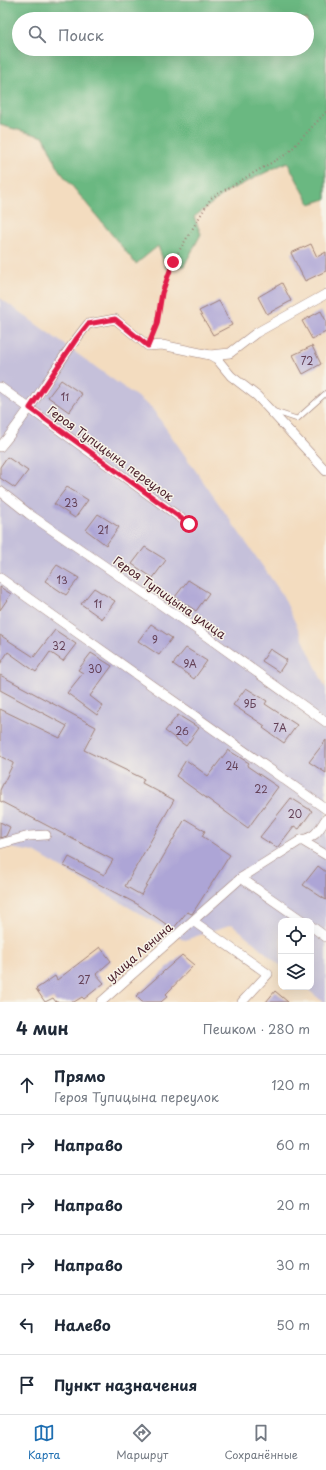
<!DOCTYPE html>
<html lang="ru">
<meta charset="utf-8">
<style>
body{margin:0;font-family:"Playpen Sans",sans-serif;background:#f2f2f3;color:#1f2937}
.controls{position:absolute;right:12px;bottom:12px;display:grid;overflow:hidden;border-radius:8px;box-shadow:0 4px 16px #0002}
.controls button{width:36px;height:36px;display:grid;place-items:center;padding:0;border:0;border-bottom:1px solid #e0e1e3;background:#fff;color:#1f2937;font:20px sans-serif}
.stop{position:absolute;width:12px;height:12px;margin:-9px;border:3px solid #e11d48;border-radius:50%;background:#fff}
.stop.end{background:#e11d48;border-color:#fff;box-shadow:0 1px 4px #0008}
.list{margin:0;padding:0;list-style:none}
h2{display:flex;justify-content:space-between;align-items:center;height:52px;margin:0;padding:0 16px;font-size:17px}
h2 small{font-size:13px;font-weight:400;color:#747a83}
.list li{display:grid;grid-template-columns:26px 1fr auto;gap:12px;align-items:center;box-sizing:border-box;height:60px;padding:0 16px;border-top:1px solid #e0e1e3}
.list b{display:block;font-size:15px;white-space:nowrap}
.list p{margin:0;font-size:13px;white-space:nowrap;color:#747a83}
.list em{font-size:13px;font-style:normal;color:#747a83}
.icon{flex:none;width:22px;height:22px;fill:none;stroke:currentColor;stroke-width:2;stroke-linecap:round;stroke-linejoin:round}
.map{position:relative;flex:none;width:326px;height:1002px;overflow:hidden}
.search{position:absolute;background:#fff;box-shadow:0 4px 16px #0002;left:12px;right:12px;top:12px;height:44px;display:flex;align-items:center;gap:10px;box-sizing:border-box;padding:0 14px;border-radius:22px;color:#747a83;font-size:15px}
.sheet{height:412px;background:#fff}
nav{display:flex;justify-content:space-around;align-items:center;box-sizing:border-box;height:56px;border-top:1px solid #e0e1e3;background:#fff;font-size:11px;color:#747a83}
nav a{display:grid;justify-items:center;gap:2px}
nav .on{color:#1f6fb2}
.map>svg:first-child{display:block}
.industrial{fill:#c5c0da}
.forest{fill:#6bb881;stroke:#5a6c56;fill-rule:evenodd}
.building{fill:#ada5d6}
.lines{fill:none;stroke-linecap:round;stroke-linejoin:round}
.service-casing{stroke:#9e7e75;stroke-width:6}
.minor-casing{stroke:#9e7e75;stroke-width:10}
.path{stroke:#9e7e75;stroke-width:2;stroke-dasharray:1 3;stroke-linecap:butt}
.service{stroke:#fff;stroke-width:4.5}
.minor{stroke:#fff;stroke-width:9}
.route{stroke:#e11d48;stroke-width:5}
.labels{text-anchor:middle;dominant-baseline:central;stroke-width:3;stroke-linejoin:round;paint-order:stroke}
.number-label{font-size:10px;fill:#634056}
.street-label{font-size:12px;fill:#4a1f2b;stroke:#f7f3e8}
</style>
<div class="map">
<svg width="326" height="1002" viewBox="0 0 326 1002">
<rect width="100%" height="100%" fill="#f7f3e8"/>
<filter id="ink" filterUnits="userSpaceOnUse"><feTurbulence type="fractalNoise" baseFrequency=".025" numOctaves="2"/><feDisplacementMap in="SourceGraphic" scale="8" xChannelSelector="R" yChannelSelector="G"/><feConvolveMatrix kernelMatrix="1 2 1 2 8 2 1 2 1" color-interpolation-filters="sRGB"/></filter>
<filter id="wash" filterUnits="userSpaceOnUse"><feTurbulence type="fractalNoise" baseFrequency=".012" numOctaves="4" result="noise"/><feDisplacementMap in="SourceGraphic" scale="16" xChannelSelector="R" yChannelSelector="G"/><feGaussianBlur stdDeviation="0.9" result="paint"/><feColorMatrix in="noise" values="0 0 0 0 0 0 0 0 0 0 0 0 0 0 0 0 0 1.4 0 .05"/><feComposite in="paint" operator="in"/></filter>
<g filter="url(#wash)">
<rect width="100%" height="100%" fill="#f3dcbf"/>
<path class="industrial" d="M0,298l151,109 131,187 44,95v313h-3l-18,-15h6v-66h-30v45l-49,-42 -47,16 -151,-88 -24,-4 -10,-4z"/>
<path class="forest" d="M0,0h326v199l-16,5 -23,-42 -59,29 -34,26 7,17 -17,32 -18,2 -8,-22 -22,18 -77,-94 -15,-33 -44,-12zM19,19h288v30h-288z"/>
<g id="blocks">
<g class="building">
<path d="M311,244l6,13 9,-5v19l-21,10 -14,-28z"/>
<path d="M282,283l9,18 -24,13 -9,-17z"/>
<path d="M219,301l13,24 -19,10 -14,-24z"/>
<path d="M321,311l5,10v11l-14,7 -10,-18z"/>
<path d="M312,346l9,18 -18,10 -10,-19z"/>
<path d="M61,380l21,14 -13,18 -21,-15z"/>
<path d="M7,457l21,14 -13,17 -15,-10v-11z"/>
<path d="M67,487l21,13 -13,18 -21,-14z"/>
<path d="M98,514l21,13 -13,18 -20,-15z"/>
<path d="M145,547l21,13 -13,18 -21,-14z"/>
<path d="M57,565l22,13 -13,17 -21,-14z"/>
<path d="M188,580l21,13 -13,18 -21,-14z"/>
<path d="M0,587l11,7 -11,16z"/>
<path d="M94,588l21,13 -13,18 -21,-15z"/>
<path d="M151,624l21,14 -13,17 -21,-14z"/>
<path d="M55,630l21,14 -13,17 -13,-9 -14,20 -28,-20 -8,12v-29l34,22z"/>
<path d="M186,648l21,13 -13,18 -21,-15z"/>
<path d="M270,649l17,11 -8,12 -17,-11z"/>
<path d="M91,653l21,13 -22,30 13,10 -6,9 -30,-22 16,-20 -5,-3z"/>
<path d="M0,675l96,52 -12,23 60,29 -2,4 32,17 -49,86 16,9 44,-76 20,12 -3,5 28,19 -38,59 -5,-2 -14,17 -36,-25 -73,-38 5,-9 35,18 9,-15 -113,-59v-11l13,-26v-1l-13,-7v-47l60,29 7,-12 -67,-36z"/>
<path d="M246,688l21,13 -2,3 32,21 -13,18 -21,-15 2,-2 -32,-21z"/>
<path d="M178,715l21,13 -13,18 -21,-15z"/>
<path d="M326,740v33l-17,-11z"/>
<path d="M228,750l21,13 -2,3 31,21 -30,41 -72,-52 10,-16 22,16z"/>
<path d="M291,798l21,13 -13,18 -5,-3 -17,22 -17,-11z"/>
<path d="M0,822l10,5 -4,9 -6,2z"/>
<path d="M318,866l8,6v28l-23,-15z"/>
<path d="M100,947l11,14 -15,13 8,9 -20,16 -2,-2 -8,5h-18l-3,-4 -8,4 -9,-13 19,-13 2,4z"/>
<path d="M182,955l12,10 -28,29 2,2 -7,6h-19l-6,-6z"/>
<path d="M275,991l13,11h-22z"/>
</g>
</g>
</g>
<g filter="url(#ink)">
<use href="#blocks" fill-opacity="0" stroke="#9e7e75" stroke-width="1"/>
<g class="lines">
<defs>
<path id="service" d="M273,411l24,8 29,-26"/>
<g id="minor">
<path d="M210,355l20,-2 26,-20 70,-39"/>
<path d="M0,387l189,137"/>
<path d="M0,447c33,-38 56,-84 88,-123l27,-5 33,27 14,-1 48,10 7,4 14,17 26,20 69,75"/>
<path d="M0,491l29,23 170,117 127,91"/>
<path d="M0,578l326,231"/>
<path d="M301,840l25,15"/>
<path d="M0,844l29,-8 17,-1"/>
<path d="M241,878l62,43"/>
<path d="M193,921l75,53 -26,28"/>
<path d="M311,926l15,11"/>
<path d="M101,1002l140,-124 60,-38c15,-3 17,-9 25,-21"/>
</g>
</defs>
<use href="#service" class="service-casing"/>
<use href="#minor" class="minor-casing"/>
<path class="path" d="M152,336l5,-12 5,-31 11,-32 38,-63 77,-45 38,-41"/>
<use href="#service" class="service"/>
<use href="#minor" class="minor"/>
</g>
</g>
<g class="lines" filter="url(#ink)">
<path class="route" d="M173,262l-11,31 -5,31 -9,22 -33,-27 -27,5 -11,14 -47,70 159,116"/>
</g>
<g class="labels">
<g class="number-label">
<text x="307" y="360">72</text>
<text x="65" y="396">11</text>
<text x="71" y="502">23</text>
<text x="103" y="529">21</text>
<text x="62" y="579">13</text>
<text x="98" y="603">11</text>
<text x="155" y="639">9</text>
<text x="59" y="645">32</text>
<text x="190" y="663">9А</text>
<text x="95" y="668">30</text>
<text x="250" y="703">9Б</text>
<text x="280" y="727">7А</text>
<text x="182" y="730">26</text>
<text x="232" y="765">24</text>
<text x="261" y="788">22</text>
<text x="295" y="813">20</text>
<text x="84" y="979">27</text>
</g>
<g class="street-label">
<text transform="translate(111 453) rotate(36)">Героя Тупицына переулок</text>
<text transform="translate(170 597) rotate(35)">Героя Тупицына улица</text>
<text transform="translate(139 952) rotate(-41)">улица Ленина</text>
</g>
</g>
</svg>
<div class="controls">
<button><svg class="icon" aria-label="locate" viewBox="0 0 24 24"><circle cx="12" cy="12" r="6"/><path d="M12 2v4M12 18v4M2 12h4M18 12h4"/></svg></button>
<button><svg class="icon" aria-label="layers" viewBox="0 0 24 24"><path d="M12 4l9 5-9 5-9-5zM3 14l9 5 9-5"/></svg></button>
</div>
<div class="stop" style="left:189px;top:524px"></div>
<div class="stop end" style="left:173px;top:262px"></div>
<div class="search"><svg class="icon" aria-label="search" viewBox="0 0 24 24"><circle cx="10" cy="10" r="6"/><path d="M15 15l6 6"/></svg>Поиск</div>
</div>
<section class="sheet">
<h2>4 мин<small>Пешком · 280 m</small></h2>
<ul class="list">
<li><svg class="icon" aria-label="ahead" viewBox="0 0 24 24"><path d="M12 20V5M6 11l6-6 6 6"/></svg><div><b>Прямо</b><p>Героя Тупицына переулок</p></div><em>120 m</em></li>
<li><svg class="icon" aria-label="right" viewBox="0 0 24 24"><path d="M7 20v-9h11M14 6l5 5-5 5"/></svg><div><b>Направо</b></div><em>60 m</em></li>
<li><svg class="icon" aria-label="right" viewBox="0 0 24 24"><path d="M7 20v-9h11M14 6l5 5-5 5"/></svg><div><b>Направо</b></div><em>20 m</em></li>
<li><svg class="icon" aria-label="right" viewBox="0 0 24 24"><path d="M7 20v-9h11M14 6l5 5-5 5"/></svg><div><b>Направо</b></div><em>30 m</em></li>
<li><svg class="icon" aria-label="left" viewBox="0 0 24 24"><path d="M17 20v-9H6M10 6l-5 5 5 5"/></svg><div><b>Налево</b></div><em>50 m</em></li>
<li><svg class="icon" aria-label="arrive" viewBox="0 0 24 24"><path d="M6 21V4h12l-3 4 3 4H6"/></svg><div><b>Пункт назначения</b></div></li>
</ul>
</section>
<nav>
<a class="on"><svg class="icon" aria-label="map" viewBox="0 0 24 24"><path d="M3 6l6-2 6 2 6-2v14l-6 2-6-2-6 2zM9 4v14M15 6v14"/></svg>Карта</a>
<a><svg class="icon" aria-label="directions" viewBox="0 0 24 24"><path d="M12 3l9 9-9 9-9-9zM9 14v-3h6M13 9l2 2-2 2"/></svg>Маршрут</a>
<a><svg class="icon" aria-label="saved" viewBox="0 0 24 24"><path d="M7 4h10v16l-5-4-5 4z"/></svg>Сохранённые</a>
</nav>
